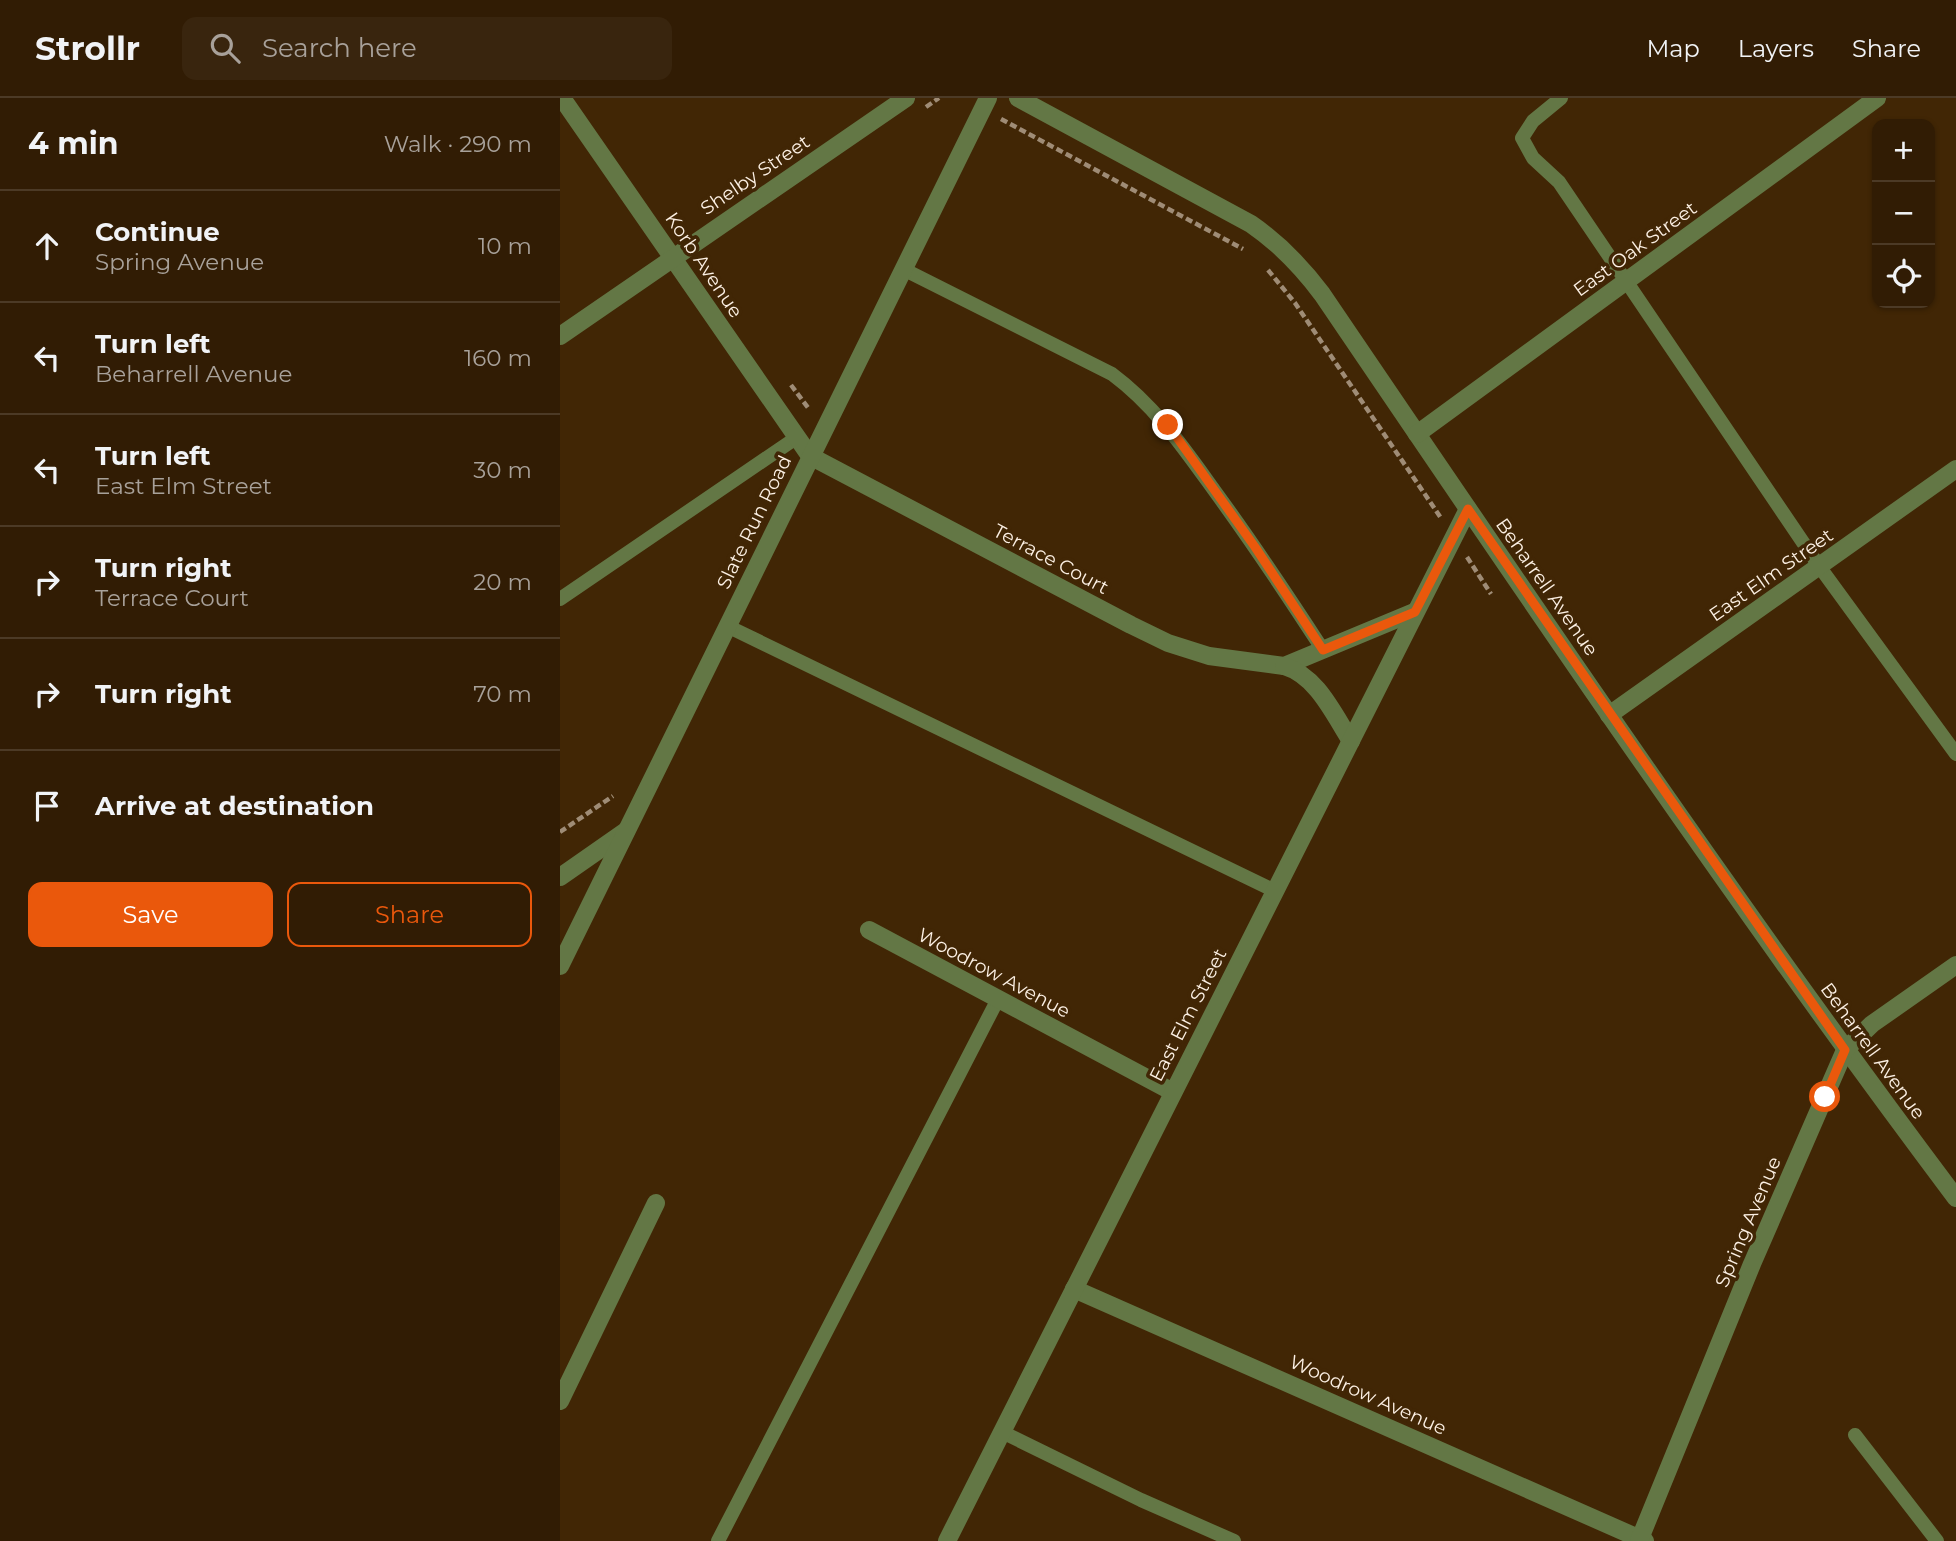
<!DOCTYPE html>
<meta charset="utf-8">
<style>
body{margin:0;font-family:Montserrat,sans-serif;background:#39250e;color:#f1f3f6}
.controls{position:absolute;right:21px;top:21px;display:grid;overflow:hidden;border-radius:14px;box-shadow:0 2px 5px #0004}
.controls button{width:63px;height:63px;display:grid;place-items:center;padding:0;border:0;border-bottom:2px solid #4c3a26;background:#311c04;color:#f1f3f6;font:35px sans-serif}
.stop{position:absolute;width:21px;height:21px;margin:-16px;border:5px solid #ea580c;border-radius:50%;background:#fff}
.stop.end{background:#ea580c;border-color:#fff;box-shadow:0 2px 7px #0008}
.list{margin:0;padding:0;list-style:none}
h2{display:flex;justify-content:space-between;align-items:center;height:91px;margin:0;padding:0 28px;font-size:30px}
h2 small{font-size:23px;font-weight:400;color:#a8a19a}
.list li{display:grid;grid-template-columns:46px 1fr auto;gap:21px;align-items:center;box-sizing:border-box;height:112px;padding:0 28px;border-top:2px solid #4c3a26}
.list b{display:block;font-size:26px;white-space:nowrap}
.list p{margin:0;font-size:23px;white-space:nowrap;color:#a8a19a}
.list em{font-size:23px;font-style:normal;color:#a8a19a}
.actions{display:flex;gap:14px;padding:21px 28px}
.actions a{flex:1;padding:16px 0;border:2px solid #ea580c;border-radius:14px;text-align:center;font-size:24px;color:#ea580c}
.actions .main{background:#ea580c;color:#fff}
.icon{flex:none;width:38px;height:38px;fill:none;stroke:currentColor;stroke-width:2;stroke-linecap:round;stroke-linejoin:round}
.map{position:relative;flex:none;width:1396px;height:1443px;overflow:hidden}
header{display:flex;align-items:center;gap:42px;box-sizing:border-box;height:98px;padding:0 35px;background:#311c04;border-bottom:2px solid #4c3a26}
header strong{font-size:33px}
nav{display:flex;gap:38px;margin-inline-start:auto;font-size:24px}
.search{width:490px;height:63px;background:#39250e;display:flex;align-items:center;gap:18px;box-sizing:border-box;padding:0 24px;border-radius:14px;color:#a8a19a;font-size:26px}
main{display:flex}
aside{flex:1;background:#311c04}
.map>svg:first-child{display:block}
.lines{fill:none;stroke-linecap:round;stroke-linejoin:round}
.path{stroke:#9f8c76;stroke-width:4.5;stroke-dasharray:7 3.5;stroke-linecap:butt}
.service{stroke:#637745;stroke-width:14}
.minor{stroke:#637745;stroke-width:18}
.tertiary{stroke:#637745;stroke-width:18}
.route{stroke:#ea580c;stroke-width:9}
.labels{text-anchor:middle;dominant-baseline:central;stroke-width:7;stroke-linejoin:round;paint-order:stroke}
.street-label{font-size:19px;fill:#fcf0e4;stroke:#412605}
</style>
<header>
<strong>Strollr</strong>
<div class="search"><svg class="icon" aria-label="search" viewBox="0 0 24 24"><circle cx="10" cy="10" r="6"/><path d="M15 15l6 6"/></svg>Search here</div>
<nav><a>Map</a><a>Layers</a><a>Share</a></nav>
</header>
<main>
<aside>
<h2>4 min<small>Walk · 290 m</small></h2>
<ul class="list">
<li><svg class="icon" aria-label="ahead" viewBox="0 0 24 24"><path d="M12 20V5M6 11l6-6 6 6"/></svg><div><b>Continue</b><p>Spring Avenue</p></div><em>10 m</em></li>
<li><svg class="icon" aria-label="left" viewBox="0 0 24 24"><path d="M17 20v-9H6M10 6l-5 5 5 5"/></svg><div><b>Turn left</b><p>Beharrell Avenue</p></div><em>160 m</em></li>
<li><svg class="icon" aria-label="left" viewBox="0 0 24 24"><path d="M17 20v-9H6M10 6l-5 5 5 5"/></svg><div><b>Turn left</b><p>East Elm Street</p></div><em>30 m</em></li>
<li><svg class="icon" aria-label="right" viewBox="0 0 24 24"><path d="M7 20v-9h11M14 6l5 5-5 5"/></svg><div><b>Turn right</b><p>Terrace Court</p></div><em>20 m</em></li>
<li><svg class="icon" aria-label="right" viewBox="0 0 24 24"><path d="M7 20v-9h11M14 6l5 5-5 5"/></svg><div><b>Turn right</b></div><em>70 m</em></li>
<li><svg class="icon" aria-label="arrive" viewBox="0 0 24 24"><path d="M6 21V4h12l-3 4 3 4H6"/></svg><div><b>Arrive at destination</b></div></li>
</ul>
<div class="actions"><a class="main">Save</a><a>Share</a></div>
</aside>
<div class="map">
<svg width="1396" height="1443" viewBox="0 0 1396 1443">
<rect width="100%" height="100%" fill="#412605"/>
<g class="lines">
<g class="path">
<path d="M366,9l13,-9"/>
<path d="M441,21l242,130"/>
<path d="M708,172l27,33 146,215"/>
<path d="M231,287l18,24"/>
<path d="M907,459l24,37"/>
<path d="M0,734l53,-36"/>
</g>
<g class="service">
<path d="M1001,0l-28,23 -11,17 11,20 26,24 260,384 137,188"/>
<path d="M343,171l209,105c43,32 71,73 102,116 38,52 74,106 109,160"/>
<path d="M0,501l236,-161"/>
<path d="M167,528l548,265"/>
<path d="M442,1334l139,68 93,41"/>
<path d="M1295,1337l82,106"/>
<path d="M158,1443l280,-542"/>
</g>
<g class="minor">
<path d="M2,0l248,358 321,169 37,18 41,13 75,10 130,-54"/>
<path d="M458,0l233,126c29,20 50,42 71,70 207,305 413,610 634,904"/>
<path d="M0,238l346,-238"/>
<path d="M857,336l460,-336"/>
<path d="M724,568c33,10 49,47 67,75"/>
<path d="M1049,617l347,-246"/>
<path d="M0,779l66,-46"/>
<path d="M309,832l304,162"/>
<path d="M514,1191l571,252"/>
<path d="M0,1303l96,-198"/>
<path d="M387,1443l521,-1032"/>
<path d="M1079,1443l113,-277 93,-214 27,-26 84,-59"/>
</g>
<path class="tertiary" d="M0,868l428,-868"/>
</g>
<g class="lines">
<path class="route" d="M608,327l87,122 68,103 92,-38 53,-103 377,541 -20,47"/>
</g>
<g class="labels">
<g class="street-label">
<text transform="translate(195 77) rotate(-34)">Shelby Street</text>
<text transform="translate(1075 151) rotate(-36)">East Oak Street</text>
<text transform="translate(144 167) rotate(56)">Korb Avenue</text>
<text transform="translate(194 424) rotate(-64)">Slate Run Road</text>
<text transform="translate(491 461) rotate(28)">Terrace Court</text>
<text transform="translate(1211 477) rotate(-35)">East Elm Street</text>
<text transform="translate(987 489) rotate(55)">Beharrell Avenue</text>
<text transform="translate(434 875) rotate(28)">Woodrow Avenue</text>
<text transform="translate(628 917) rotate(-63)">East Elm Street</text>
<text transform="translate(1313 953) rotate(54)">Beharrell Avenue</text>
<text transform="translate(1188 1124) rotate(-67)">Spring Avenue</text>
<text transform="translate(808 1297) rotate(24)">Woodrow Avenue</text>
</g>
</g>
</svg>
<div class="controls">
<button>+</button>
<button>−</button>
<button><svg class="icon" aria-label="locate" viewBox="0 0 24 24"><circle cx="12" cy="12" r="6"/><path d="M12 2v4M12 18v4M2 12h4M18 12h4"/></svg></button>
</div>
<div class="stop" style="left:1265px;top:999px"></div>
<div class="stop end" style="left:608px;top:327px"></div>
</div>
</main>
